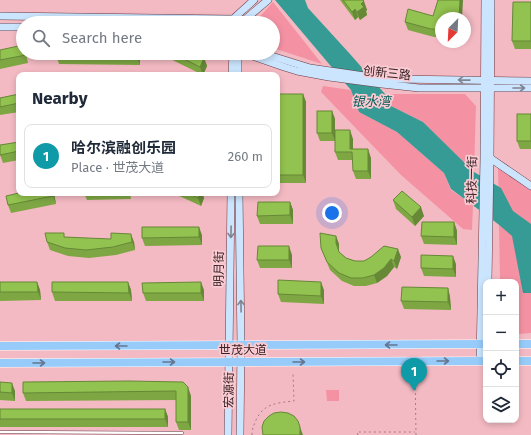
<!DOCTYPE html>
<meta charset="utf-8">
<style>
body{margin:0;font-family:"Fira Sans","Noto Sans SC",sans-serif;background:#f2f2f3;color:#1f2937}
.controls{position:absolute;right:12px;bottom:12px;display:grid;overflow:hidden;border-radius:8px;box-shadow:0 2px 6px #0003}
.controls button{width:36px;height:36px;display:grid;place-items:center;padding:0;border:0;border-bottom:1px solid #e0e1e3;background:#fff;color:#1f2937;font:20px sans-serif}
.compass{position:absolute;left:435px;top:12px;width:36px;height:36px;border-radius:50%;background:#fff;box-shadow:0 2px 6px #0003;rotate:204deg}
.you{position:absolute;left:332px;top:213px;width:14px;height:14px;margin:-10px;border:3px solid #fff;border-radius:50%;background:#1a73e8;box-shadow:0 0 0 6px #1a73e833}
.badge{display:grid;place-items:center;width:26px;height:26px;border-radius:50%;background:#14625d;color:#fff;font-size:13px;font-weight:700}
.pin{position:absolute;translate:-50% -33px;filter:drop-shadow(0 1px 2px #0008)}
.pin::after{content:'';position:absolute;top:21px;width:14px;height:12px;background:inherit;clip-path:polygon(0 0,100% 0,50% 100%)}
.list{margin:0;padding:0;list-style:none}
h2{display:flex;justify-content:space-between;align-items:center;height:52px;margin:0;padding:0 16px;font-size:17px}
h2 small{font-size:13px;font-weight:400;color:#747a83}
.list li{display:grid;grid-template-columns:26px 1fr auto;gap:12px;align-items:center;box-sizing:border-box;height:64px;margin:0 8px 8px;padding:0 8px;border:1px solid #e0e1e3;border-radius:8px}
.list b{display:block;font-size:15px;white-space:nowrap}
.list p{margin:0;font-size:13px;white-space:nowrap;color:#747a83}
.list em{font-size:13px;font-style:normal;color:#747a83}
.icon{flex:none;width:22px;height:22px;fill:none;stroke:currentColor;stroke-width:2;stroke-linecap:round;stroke-linejoin:round}
.map{position:relative;flex:none;width:531px;height:435px;overflow:hidden}
.search{position:absolute;background:#fff;box-shadow:0 2px 6px #0003;left:16px;top:16px;width:264px;height:44px;display:flex;align-items:center;gap:10px;box-sizing:border-box;padding:0 14px;border-radius:22px;color:#747a83;font-size:15px}
.panel{position:absolute;background:#fff;box-shadow:0 2px 6px #0003;left:16px;top:72px;width:264px;height:124px;border-radius:8px}
.map>svg:first-child{display:block}
.green{fill:#f492a4}
.water{fill:#369b94}
.lines{fill:none;stroke-linecap:round;stroke-linejoin:round}
.lane-casing{stroke:#6a3b44;stroke-width:3.5}
.secondary-casing{stroke:#6a3b44;stroke-width:8}
.primary-casing{stroke:#fff;stroke-width:9}
.path{stroke:#a57a81;stroke-width:1;stroke-dasharray:2 3;stroke-linecap:butt}
.lane{stroke:#fff;stroke-width:2.5}
.secondary{stroke:#cae5fd;stroke-width:7}
.primary{stroke:#96cbfa;stroke-width:8}
.wall{fill:#7ea744}
.shaded-wall{fill:#668837}
.building{fill:#92c24f;stroke:#668837}
.oneway{stroke:#808491}
.oneway2{stroke:#667690}
.labels{text-anchor:middle;dominant-baseline:central;stroke-width:3.5;stroke-linejoin:round;paint-order:stroke}
.street-label{font-size:12px;fill:#372225;stroke:#facbd2}
.water-label{font-size:13px;font-style:italic;fill:#025c57;stroke:#facbd2}
</style>
<div class="map">
<svg width="531" height="435" viewBox="0 0 531 435">
<rect width="100%" height="100%" fill="#f4bac3"/>
<g class="green">
<path d="M273,2l49,62 -49,-16v-25h-19z"/>
<path d="M323,86l28,4 8,22 38,20 47,41 7,17 22,15 -1,25 -9,-1 -62,-54 -80,-83z"/>
<path d="M385,94h80l11,12 -2,66 -51,-50 -36,-18z"/>
<path d="M498,167l33,23v143l-12,1 -3,-3v-49h-16z"/>
<path d="M326,390h13v11h-12z"/>
</g>
<path class="water" d="M275,0h30l3,8 42,46 35,40 2,10 36,18 51,50 27,16 12,23 18,13v69h-8l-11,-57 -14,-12 -47,-35 -7,-16 -47,-41 -38,-20 -8,-22z"/>
<g class="lines">
<defs>
<path id="lane" d="M0,432l182,1"/>
<g id="secondary">
<path d="M0,16l233,3"/>
<path d="M233,19l21,-19"/>
<path d="M241,23l27,-23"/>
<path d="M0,27h23"/>
<path d="M238,53v22"/>
<path d="M244,53l40,14 13,4 32,6 53,7 37,4h112"/>
<path d="M262,53l48,15 68,10 19,1 134,2"/>
<path d="M232,75l1,-22"/>
<path d="M490,158l41,28"/>
<path d="M239,193l2,152 -1,90"/>
<path d="M488,282l2,-122 1,-160"/>
<path d="M480,361l4,-202 1,-159"/>
<path d="M228,435l3,-242"/>
</g>
<g id="primary">
<path d="M516,344h15"/>
<path d="M0,346l486,-2"/>
<path d="M516,361h15"/>
<path d="M0,363l486,-2"/>
</g>
</defs>
<use href="#lane" class="lane-casing"/>
<use href="#secondary" class="secondary-casing"/>
<use href="#primary" class="primary-casing"/>
<g class="path">
<path d="M415,368l1,67"/>
<path d="M252,435c0,-6 2,-10 4,-15 8,-17 21,-17 38,-19l-1,-28"/>
<path d="M358,435l-1,-3h58"/>
</g>
<use href="#lane" class="lane"/>
<use href="#secondary" class="secondary"/>
<use href="#primary" class="primary"/>
</g>
<g class="wall">
<path d="M340,0h23l4,10 -1,1 1,4 -7,5 -2,-3 -3,3z"/>
<path d="M437,0h26l-22,18v19h-7l-26,-7 -3,-8 28,-6 5,-16z"/>
<path d="M531,2v47h-16l-3,-8z"/>
<path d="M0,50l26,3 2,10 -28,6z"/>
<path d="M140,53v12l-81,-1 -3,-9z"/>
<path d="M158,53h35l11,5 3,8 -4,9z"/>
<path d="M19,94v18l-19,3v-17z"/>
<path d="M277,94h26l3,8v81h-29z"/>
<path d="M332,111l3,8v11l18,9v10l18,9v21h-15l-3,-8v-11h-15l-3,-8v-11h-15l-3,-8z"/>
<path d="M531,114v35h-11l-3,-8z"/>
<path d="M19,142v18l-16,3 -3,-8z"/>
<path d="M19,193h35l2,11 -45,9 -3,-8z"/>
<path d="M84,193h46l1,6 -44,1z"/>
<path d="M173,193h29l2,5 -3,8z"/>
<path d="M393,200l31,16 -9,10 -19,-17z"/>
<path d="M290,202l3,8v14h-33l-3,-8z"/>
<path d="M454,222l3,9v14l-33,-1 -3,-8z"/>
<path d="M202,235v10l-57,1 -3,-8z"/>
<path d="M336,236l3,8v8l7,6 9,3h9l37,-4 -4,12 -3,-2 -7,9 -10,7 -11,3h-12l-12,-5 -12,-11 -9,-22z"/>
<path d="M65,237l69,5 1,8 -19,5 -27,3 -21,-2 -18,-6 -3,-8z"/>
<path d="M292,255v13h-32l-3,-8z"/>
<path d="M456,264v13l-32,-1 -3,-8z"/>
<path d="M0,282h37l3,8 1,10 -41,1z"/>
<path d="M128,282l3,8 1,11h-77l-3,-9z"/>
<path d="M448,288l2,9 1,13 -47,-1 -3,-8z"/>
<path d="M204,290v11h-58l-3,-8z"/>
<path d="M324,290v14l-43,-2 -3,-8z"/>
<path d="M0,382l15,9v10l-15,-1z"/>
<path d="M183,382l8,14v34h-12l-3,-8v-22l-150,1 -3,-8z"/>
<path d="M0,409h165l3,8v10h-168z"/>
</g>
<g class="shaded-wall">
<path d="M460,0h3l-1,18h-3z"/>
<path d="M364,1l3,9 -1,1 1,4 -7,5 -3,-8 4,-8z"/>
<path d="M355,9l3,8 -3,3 -3,-8z"/>
<path d="M137,53h2l1,12 -3,-8z"/>
<path d="M204,58l3,8 -4,9 -3,-8z"/>
<path d="M303,94l3,8v81l-3,-8z"/>
<path d="M332,111l3,8v22l-3,-8z"/>
<path d="M350,130l3,9v16l-3,-6z"/>
<path d="M368,149l3,9v21l-3,-8z"/>
<path d="M53,193h1l2,11 -3,-8z"/>
<path d="M200,193h2l2,5 -3,8 -3,-8z"/>
<path d="M290,202l3,8v14l-3,-9z"/>
<path d="M421,207l3,9 -9,10 -3,-9z"/>
<path d="M454,222l3,9v14l-3,-8z"/>
<path d="M199,227l3,8v10l-3,-8z"/>
<path d="M131,234l3,8 1,8 -3,-8z"/>
<path d="M336,236l3,8v8l-3,-9z"/>
<path d="M289,246l3,9v13l-3,-8z"/>
<path d="M398,249l3,8 -4,12 -3,-8z"/>
<path d="M453,256l3,8v13l-3,-8z"/>
<path d="M391,259l3,8 -7,9 -10,7 -3,-8z"/>
<path d="M37,282l3,8 1,10 -3,-8z"/>
<path d="M128,282l3,8 1,11 -3,-8z"/>
<path d="M201,282l3,8v11l-3,-8z"/>
<path d="M321,282l3,8v14l-3,-8z"/>
<path d="M448,288l2,9 1,13 -3,-8z"/>
<path d="M12,383l3,8v10l-3,-8z"/>
<path d="M188,387l3,9v34l-3,-8z"/>
<path d="M165,409l3,8v10l-3,-8z"/>
<path d="M300,427l3,8h-3z"/>
</g>
<g class="building">
<path d="M343,0h20l1,1 -3,3 3,3 -7,5 -2,-3 -3,3z"/>
<path d="M438,0h22l-1,18h-18v11h-10l-26,-7 3,-13 25,7z"/>
<path d="M513,2h18v39h-19z"/>
<path d="M23,45v8h2l1,2 -26,5v-10z"/>
<path d="M56,53h81v4l-81,-2z"/>
<path d="M172,53h21l11,5 -4,9z"/>
<path d="M19,94v9l-19,4v-9z"/>
<rect x="277" y="94" width="26" height="81"/>
<rect x="317" y="111" width="15" height="22"/>
<rect x="517" y="114" width="14" height="27"/>
<path d="M335,130h15v19h18v22h-15l-1,-19h-17z"/>
<path d="M19,142v9l-19,4v-10z"/>
<path d="M402,191l19,16 -9,10 -19,-17z"/>
<path d="M19,193h34v3l-45,9 -2,-9z"/>
<path d="M188,193h12l-2,5z"/>
<path d="M258,202h32v13l-33,1z"/>
<path d="M422,222h32v15l-33,-1z"/>
<path d="M142,227h57v10l-57,1z"/>
<path d="M45,233h19v4l47,2v-6l20,1 1,8 -19,5 -27,3 -21,-2 -18,-6z"/>
<path d="M320,233l16,3v7l3,9 7,6 9,3h9l7,-4 13,-11 14,3 -4,12 -3,-2 -7,9 -10,7 -11,3h-12l-12,-5 -12,-11 -6,-14z"/>
<path d="M258,246h31v14h-32z"/>
<path d="M421,255l32,1v13l-32,-1z"/>
<path d="M278,280l43,2v14l-43,-2z"/>
<path d="M0,282h37l1,10h-38z"/>
<path d="M52,282h76l1,11 -77,-1z"/>
<path d="M201,282v11h-58l-1,-10z"/>
<path d="M402,287l46,1v14l-47,-1z"/>
<path d="M128,381l55,1 5,5v35h-12v-31l-153,2v-11z"/>
<path d="M0,382l12,1v10l-12,-1z"/>
<rect x="0" y="409" width="165" height="10"/>
<path d="M281,412l7,1 6,3 4,5 2,6v8h-37l-1,-8 2,-6 5,-5 5,-3z"/>
</g>
<defs><path id="oneway-shaft" d="M-6 0H5M1.5-3L5.5 0L1.5 3" fill="none" stroke-width="1.6" stroke-linecap="round" stroke-linejoin="round"/></defs>
<g class="oneway">
<use href="#oneway-shaft" transform="translate(464 80) rotate(-179)"/>
<use href="#oneway-shaft" transform="translate(519 88)"/>
<use href="#oneway-shaft" transform="translate(231 232) rotate(91)"/>
<use href="#oneway-shaft" transform="translate(241 306) rotate(-91)"/>
</g>
<g class="oneway2">
<use href="#oneway-shaft" transform="translate(391 345) rotate(180)"/>
<use href="#oneway-shaft" transform="translate(121 346) rotate(180)"/>
<use href="#oneway-shaft" transform="translate(443 361)"/>
<use href="#oneway-shaft" transform="translate(169 362)"/>
<use href="#oneway-shaft" transform="translate(299 362)"/>
<use href="#oneway-shaft" transform="translate(39 363)"/>
</g>
<g class="labels">
<g class="street-label">
<text transform="translate(387 73) rotate(6)">创新三路</text>
<text transform="translate(472 180) rotate(-89)">科技一街</text>
<text transform="translate(219 269) rotate(-89)">明月街</text>
<text x="243" y="350">世茂大道</text>
<text transform="translate(229 390) rotate(-89)">宏源街</text>
</g>
<g class="water-label">
<text x="371" y="101">银水湾</text>
</g>
</g>
</svg>
<div class="controls">
<button>+</button>
<button>−</button>
<button><svg class="icon" aria-label="locate" viewBox="0 0 24 24"><circle cx="12" cy="12" r="6"/><path d="M12 2v4M12 18v4M2 12h4M18 12h4"/></svg></button>
<button><svg class="icon" aria-label="layers" viewBox="0 0 24 24"><path d="M12 4l9 5-9 5-9-5zM3 14l9 5 9-5"/></svg></button>
</div>
<svg class="compass" viewBox="-18 -18 36 36"><path d="M0-13l5 13h-10z" fill="#e53935"/><path d="M0 13l5-13h-10z" fill="#747a83"/></svg>
<div class="you"></div>
<div class="pin badge" style="left:414px;top:391px;background:#0f9aa8">1</div>
<div class="search"><svg class="icon" aria-label="search" viewBox="0 0 24 24"><circle cx="10" cy="10" r="6"/><path d="M15 15l6 6"/></svg>Search here</div>
<section class="panel">
<h2>Nearby<small></small></h2>
<ul class="list">
<li><span class="badge" style="background:#0f9aa8">1</span><div><b>哈尔滨融创乐园</b><p>Place · 世茂大道</p></div><em>260 m</em></li>
</ul>
</section>
</div>
